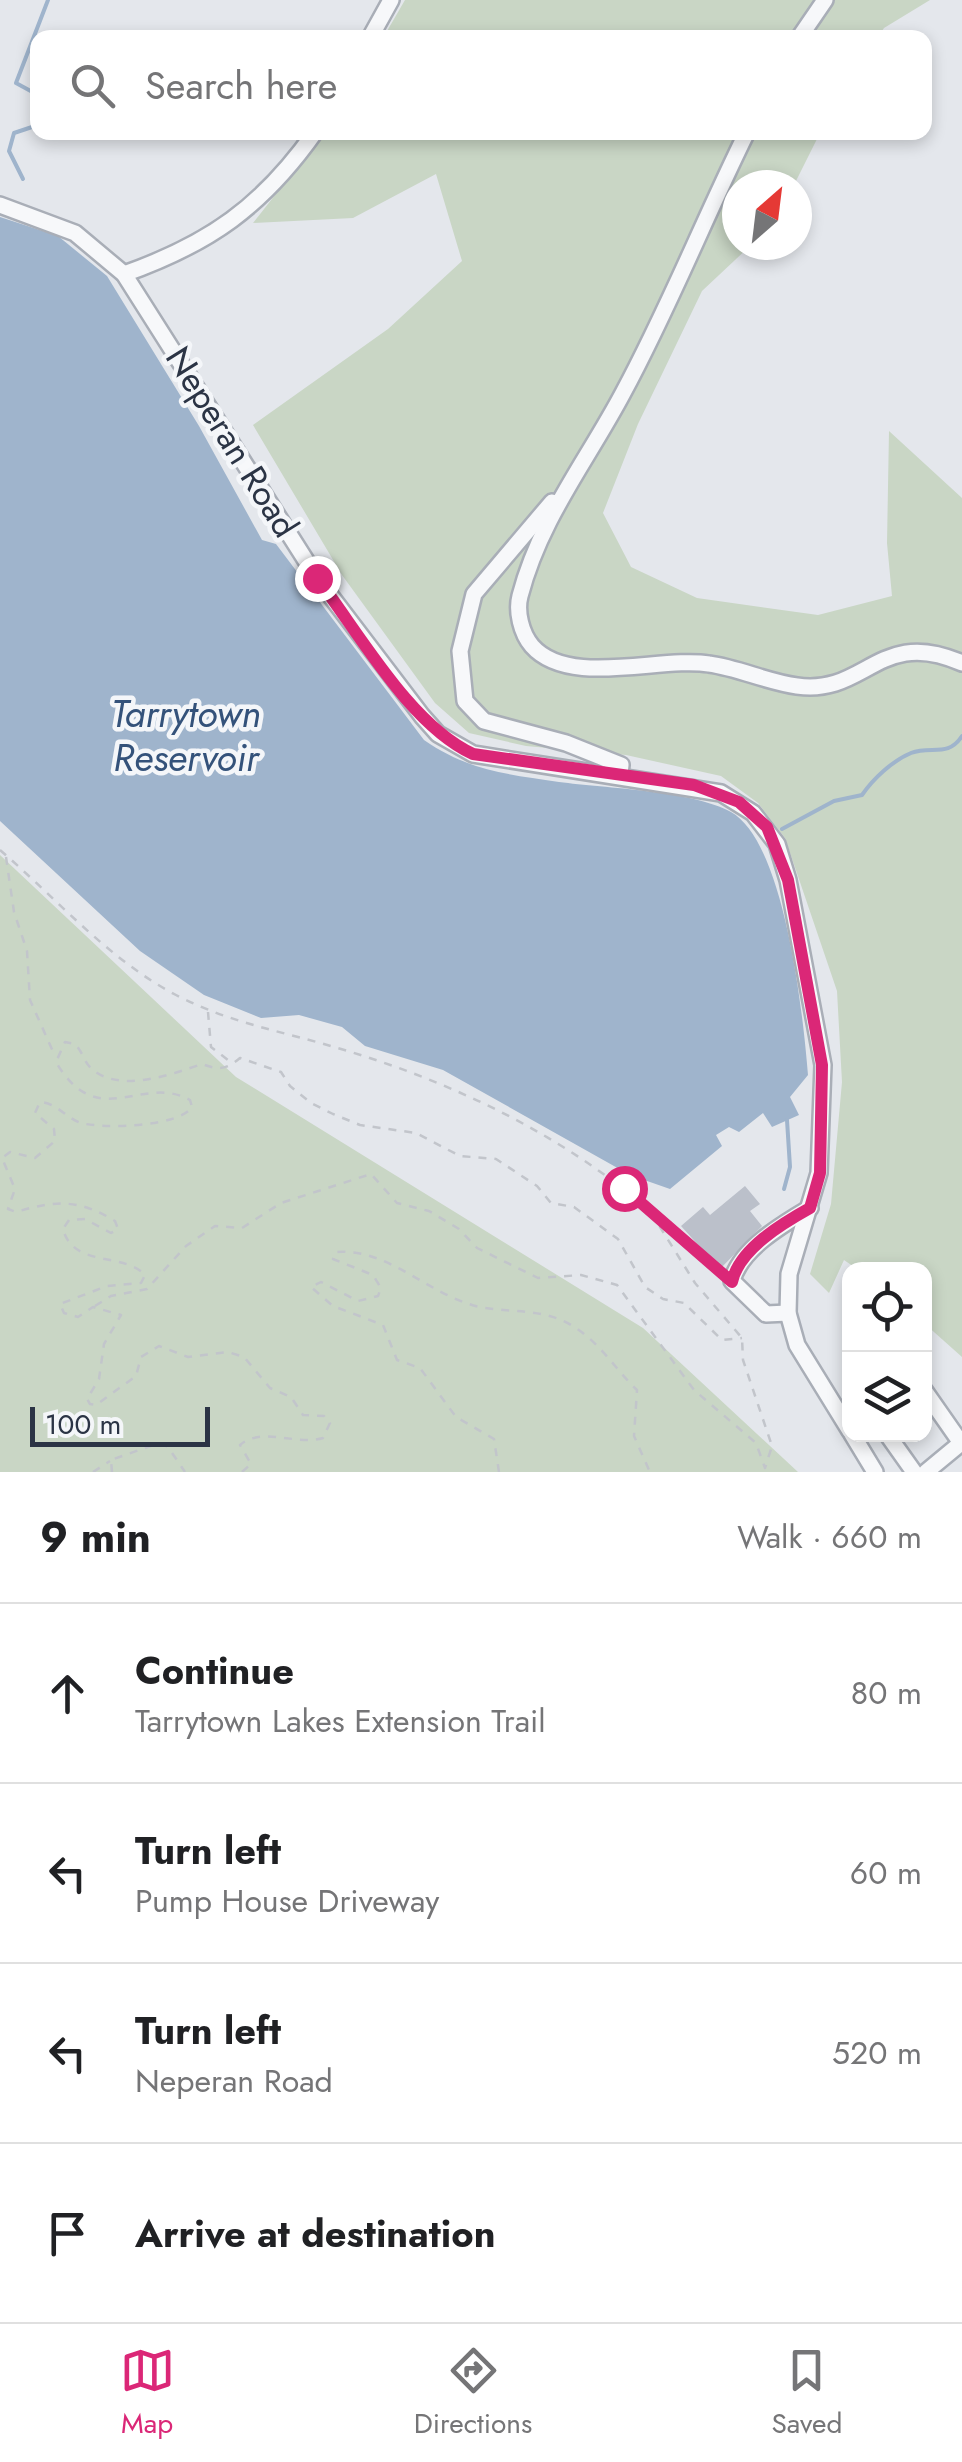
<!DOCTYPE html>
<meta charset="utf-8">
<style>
body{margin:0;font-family:Jost,sans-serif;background:#f6f6f6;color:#202124}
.controls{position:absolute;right:30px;bottom:30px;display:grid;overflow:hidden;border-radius:20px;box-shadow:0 5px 15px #0003}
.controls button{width:90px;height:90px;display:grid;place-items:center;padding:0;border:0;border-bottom:2px solid #e0e0e0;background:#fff;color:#202124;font:50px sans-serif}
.compass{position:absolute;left:722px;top:170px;width:90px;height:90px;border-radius:50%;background:#fff;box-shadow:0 5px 15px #0003;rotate:28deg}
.scale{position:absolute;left:30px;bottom:25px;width:180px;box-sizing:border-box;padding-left:10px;border:5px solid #2b3445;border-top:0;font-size:28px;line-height:35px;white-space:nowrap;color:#2b3445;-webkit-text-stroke:8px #f4f6f9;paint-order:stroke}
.stop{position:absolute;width:30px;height:30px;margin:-22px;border:8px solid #db2777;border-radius:50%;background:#fff}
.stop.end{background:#db2777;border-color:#fff;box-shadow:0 2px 10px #0008}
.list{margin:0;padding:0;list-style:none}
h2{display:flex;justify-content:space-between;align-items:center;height:130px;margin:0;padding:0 40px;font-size:42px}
h2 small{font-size:32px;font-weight:400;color:#757577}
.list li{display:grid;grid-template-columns:65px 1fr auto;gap:30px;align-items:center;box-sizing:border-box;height:180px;padding:0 40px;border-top:2px solid #e0e0e0}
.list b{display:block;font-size:38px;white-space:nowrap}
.list p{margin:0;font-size:32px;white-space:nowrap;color:#757577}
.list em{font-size:32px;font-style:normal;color:#757577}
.icon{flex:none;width:55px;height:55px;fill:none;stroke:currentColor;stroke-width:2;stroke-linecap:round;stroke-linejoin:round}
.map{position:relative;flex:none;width:962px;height:1472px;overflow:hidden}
.search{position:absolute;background:#fff;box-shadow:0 5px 15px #0003;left:30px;right:30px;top:30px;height:110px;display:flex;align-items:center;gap:25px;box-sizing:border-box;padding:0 35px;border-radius:20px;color:#757577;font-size:38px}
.sheet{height:850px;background:#fff}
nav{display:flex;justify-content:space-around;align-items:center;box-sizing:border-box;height:140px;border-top:2px solid #e0e0e0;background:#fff;font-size:28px;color:#757577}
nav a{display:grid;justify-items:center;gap:5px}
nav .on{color:#db2777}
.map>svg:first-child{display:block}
.green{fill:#c9d6c5}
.water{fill:#9fb4cc}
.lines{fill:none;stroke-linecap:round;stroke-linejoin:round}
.stream{stroke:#9fb4cc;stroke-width:4}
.building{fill:#bbc0ca}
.minor-casing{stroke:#a9aeb7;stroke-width:20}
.path{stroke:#c2c5cb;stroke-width:2.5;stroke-dasharray:8 8;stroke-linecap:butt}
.minor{stroke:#f7f8fa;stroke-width:15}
.route{stroke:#db2777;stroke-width:12}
.labels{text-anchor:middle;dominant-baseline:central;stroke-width:9;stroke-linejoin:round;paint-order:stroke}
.street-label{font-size:35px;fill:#2b3445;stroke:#f4f6f9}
.water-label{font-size:38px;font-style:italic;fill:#34527a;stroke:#f4f6f9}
</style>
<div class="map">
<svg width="962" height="1472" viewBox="0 0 962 1472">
<rect width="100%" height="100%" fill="#e4e7ec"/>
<g class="green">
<path d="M405,0h525l-46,28 -6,9 -495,1z"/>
<path d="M324,133h496l-26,52h-57v60h14l-49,46 -64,133 -35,89 28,54 66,31 121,17 74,-19 -5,-53 2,-112 73,67v859l-37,-33 -1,-54 -67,-1 -13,-9 -15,33 -19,-19 21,-70 11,-122 -5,-91 -52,-153 -27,-35 -37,-27 -95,-21 -100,-9 -57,-13 -34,-30 -93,-128 -89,-150 135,-96 74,-68 -26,-87 -83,44 -100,5z"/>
<path d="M0,855l236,222 407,251 155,144h-798z"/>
</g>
<path class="water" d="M0,217l58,19 49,40 92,150 63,114 14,4 148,196c45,31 82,34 135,42 46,6 135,9 172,30 54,30 72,202 77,263l-18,22 9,18 -27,12 -9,-14 -24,19 -10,-5 -13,8 6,11 -52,43 -40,-14 -187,-105 -78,-24 -23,-19 -43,-12 -38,3 -57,-23 -64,-44 -140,-130z"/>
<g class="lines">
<g class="stream">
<path d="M38,95l-22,-12 32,-83"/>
<path d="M23,179l-14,-28 5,-18 24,-8"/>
<path d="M782,829l52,-28 28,-6c11,-16 30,-34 49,-42 20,-8 37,5 51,-17"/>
<path d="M784,1189l6,-22 -3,-47"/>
</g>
</g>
<path class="building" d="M745,1186l15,18 -10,7 12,15 -42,43 -39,-43 22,-19 7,8z"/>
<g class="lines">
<defs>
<g id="minor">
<path d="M370,38l21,-38"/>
<path d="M799,38l26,-38"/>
<path d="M747,132c-43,87 -78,176 -124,261 -36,68 -83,126 -103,203 -4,15 1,37 12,50 37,42 129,10 177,18 30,4 58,18 88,22 69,10 82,-60 165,-23"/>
<path d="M0,205l75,28 49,41 193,304 105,138 16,18 35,20 248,39 32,20 24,31 11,36 35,185 -4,108 -30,101 -1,39 9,32 53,86"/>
<path d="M124,274c85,-30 138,-67 191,-142"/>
<path d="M552,502l-78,92 -14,57 5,50 19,20 82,22 55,22 -1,9"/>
<path d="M788,1313l-22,1 -34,-33c8,-32 51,-57 78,-73"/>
<path d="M924,1390l37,53 -35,29"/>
<path d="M852,1434l23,38"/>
<path d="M887,1434l27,38"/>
</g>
</defs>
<use href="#minor" class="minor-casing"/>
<g class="path">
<path d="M0,850c56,48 109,110 176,145 56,29 106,36 165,54 111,33 220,85 308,161"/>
<path d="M6,857l8,55 13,39 3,49 25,56"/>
<path d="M208,1012l3,35 21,16"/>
<path d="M655,1215l66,57"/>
<path d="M95,1306l16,-10 36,-7 39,-43 29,-20 27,2 39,-25 90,-29 26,29 32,8 30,18 18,19 61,30 43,-3 36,10 77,105 62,53 9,25 7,-22 -29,-86 -1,-22 -47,-55 -45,-72"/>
<path d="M93,1472l17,-11"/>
<path d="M112,1472l-1,-12 48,-17 9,4 17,25"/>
<path d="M242,1472l9,-8 -11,-19c22,-19 56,1 83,-7l7,-15 -6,-7 -21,-1 -12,-18 -21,-9 -26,-31 -16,-5 -40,5 -29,-11 -18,11 -5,19 -40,29 -6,-1 -3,-5 12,-20 5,-35 17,-29 -28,-8 -15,10 -14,-4 -4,-9 47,-18 34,-3 4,-8c-21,-23 -72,-7 -82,-46l6,-9 16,-1 26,14 7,-4 -3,-8c-36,-22 -59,-21 -99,-9l-8,-3 7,-20 -13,-31 8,-6 25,6 20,-17 -1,-12 -19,-16 5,-11c17,1 26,16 41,21 23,6 98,4 111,-16l-2,-7c-48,-27 -92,34 -134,-38l9,-20 10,2c8,8 9,19 18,26 28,23 80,4 109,-6 16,6 24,6 38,-6l41,14 9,14 21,17 22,11 27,11 56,8 44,23 36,3 41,27 14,17 23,4 44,32 27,48 18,12 21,4 38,37 20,-2"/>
<path d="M499,1472l-5,-33 -38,-22 -36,-49 -23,-8 -14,-35 -50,-19 -22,-19 10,-5 37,19 20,-5 3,-8 -8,-13 -40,-16 3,-7c54,-4 93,44 144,55 31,6 62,1 91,18 29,17 43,43 66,65l-3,46 15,34 6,2"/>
</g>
<use href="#minor" class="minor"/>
</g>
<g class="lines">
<path class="route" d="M317,578c42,55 93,147 156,176l221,31 45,17 28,25 21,53 34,185 -2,108 -10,35c-27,15 -71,41 -78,74l-108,-94"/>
</g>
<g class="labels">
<g class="street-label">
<text transform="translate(232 442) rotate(58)">Neperan Road</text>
</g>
<g class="water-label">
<text x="186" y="713">Tarrytown<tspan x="186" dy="44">Reservoir</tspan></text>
</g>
</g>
</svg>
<div class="controls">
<button><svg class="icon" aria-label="locate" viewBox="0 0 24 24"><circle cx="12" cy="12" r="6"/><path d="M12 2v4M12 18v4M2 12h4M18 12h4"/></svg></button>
<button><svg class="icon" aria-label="layers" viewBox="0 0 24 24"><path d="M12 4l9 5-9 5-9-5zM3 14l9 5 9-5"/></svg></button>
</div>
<svg class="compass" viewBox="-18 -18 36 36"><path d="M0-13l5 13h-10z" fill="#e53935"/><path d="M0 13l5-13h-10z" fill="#757577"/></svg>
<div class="scale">100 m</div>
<div class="stop" style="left:624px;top:1188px"></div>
<div class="stop end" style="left:317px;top:578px"></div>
<div class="search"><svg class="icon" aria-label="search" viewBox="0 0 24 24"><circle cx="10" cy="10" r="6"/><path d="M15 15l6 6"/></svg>Search here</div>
</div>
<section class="sheet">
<h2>9 min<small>Walk · 660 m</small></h2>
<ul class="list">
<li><svg class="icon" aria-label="ahead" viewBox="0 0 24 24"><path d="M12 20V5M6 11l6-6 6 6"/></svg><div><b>Continue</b><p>Tarrytown Lakes Extension Trail</p></div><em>80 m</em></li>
<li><svg class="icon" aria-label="left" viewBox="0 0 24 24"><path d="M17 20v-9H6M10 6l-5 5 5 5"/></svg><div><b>Turn left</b><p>Pump House Driveway</p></div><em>60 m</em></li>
<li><svg class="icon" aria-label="left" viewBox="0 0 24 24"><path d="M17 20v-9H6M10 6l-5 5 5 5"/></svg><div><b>Turn left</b><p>Neperan Road</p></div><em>520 m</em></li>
<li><svg class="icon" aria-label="arrive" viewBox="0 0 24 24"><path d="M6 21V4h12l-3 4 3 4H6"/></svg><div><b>Arrive at destination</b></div></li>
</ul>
</section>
<nav>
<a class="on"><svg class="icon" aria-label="map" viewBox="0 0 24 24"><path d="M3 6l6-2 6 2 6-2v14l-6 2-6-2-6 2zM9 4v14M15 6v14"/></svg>Map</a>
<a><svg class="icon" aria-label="directions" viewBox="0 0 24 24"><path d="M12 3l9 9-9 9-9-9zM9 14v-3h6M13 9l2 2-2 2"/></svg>Directions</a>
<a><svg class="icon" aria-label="saved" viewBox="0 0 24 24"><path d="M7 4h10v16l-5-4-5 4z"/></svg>Saved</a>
</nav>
